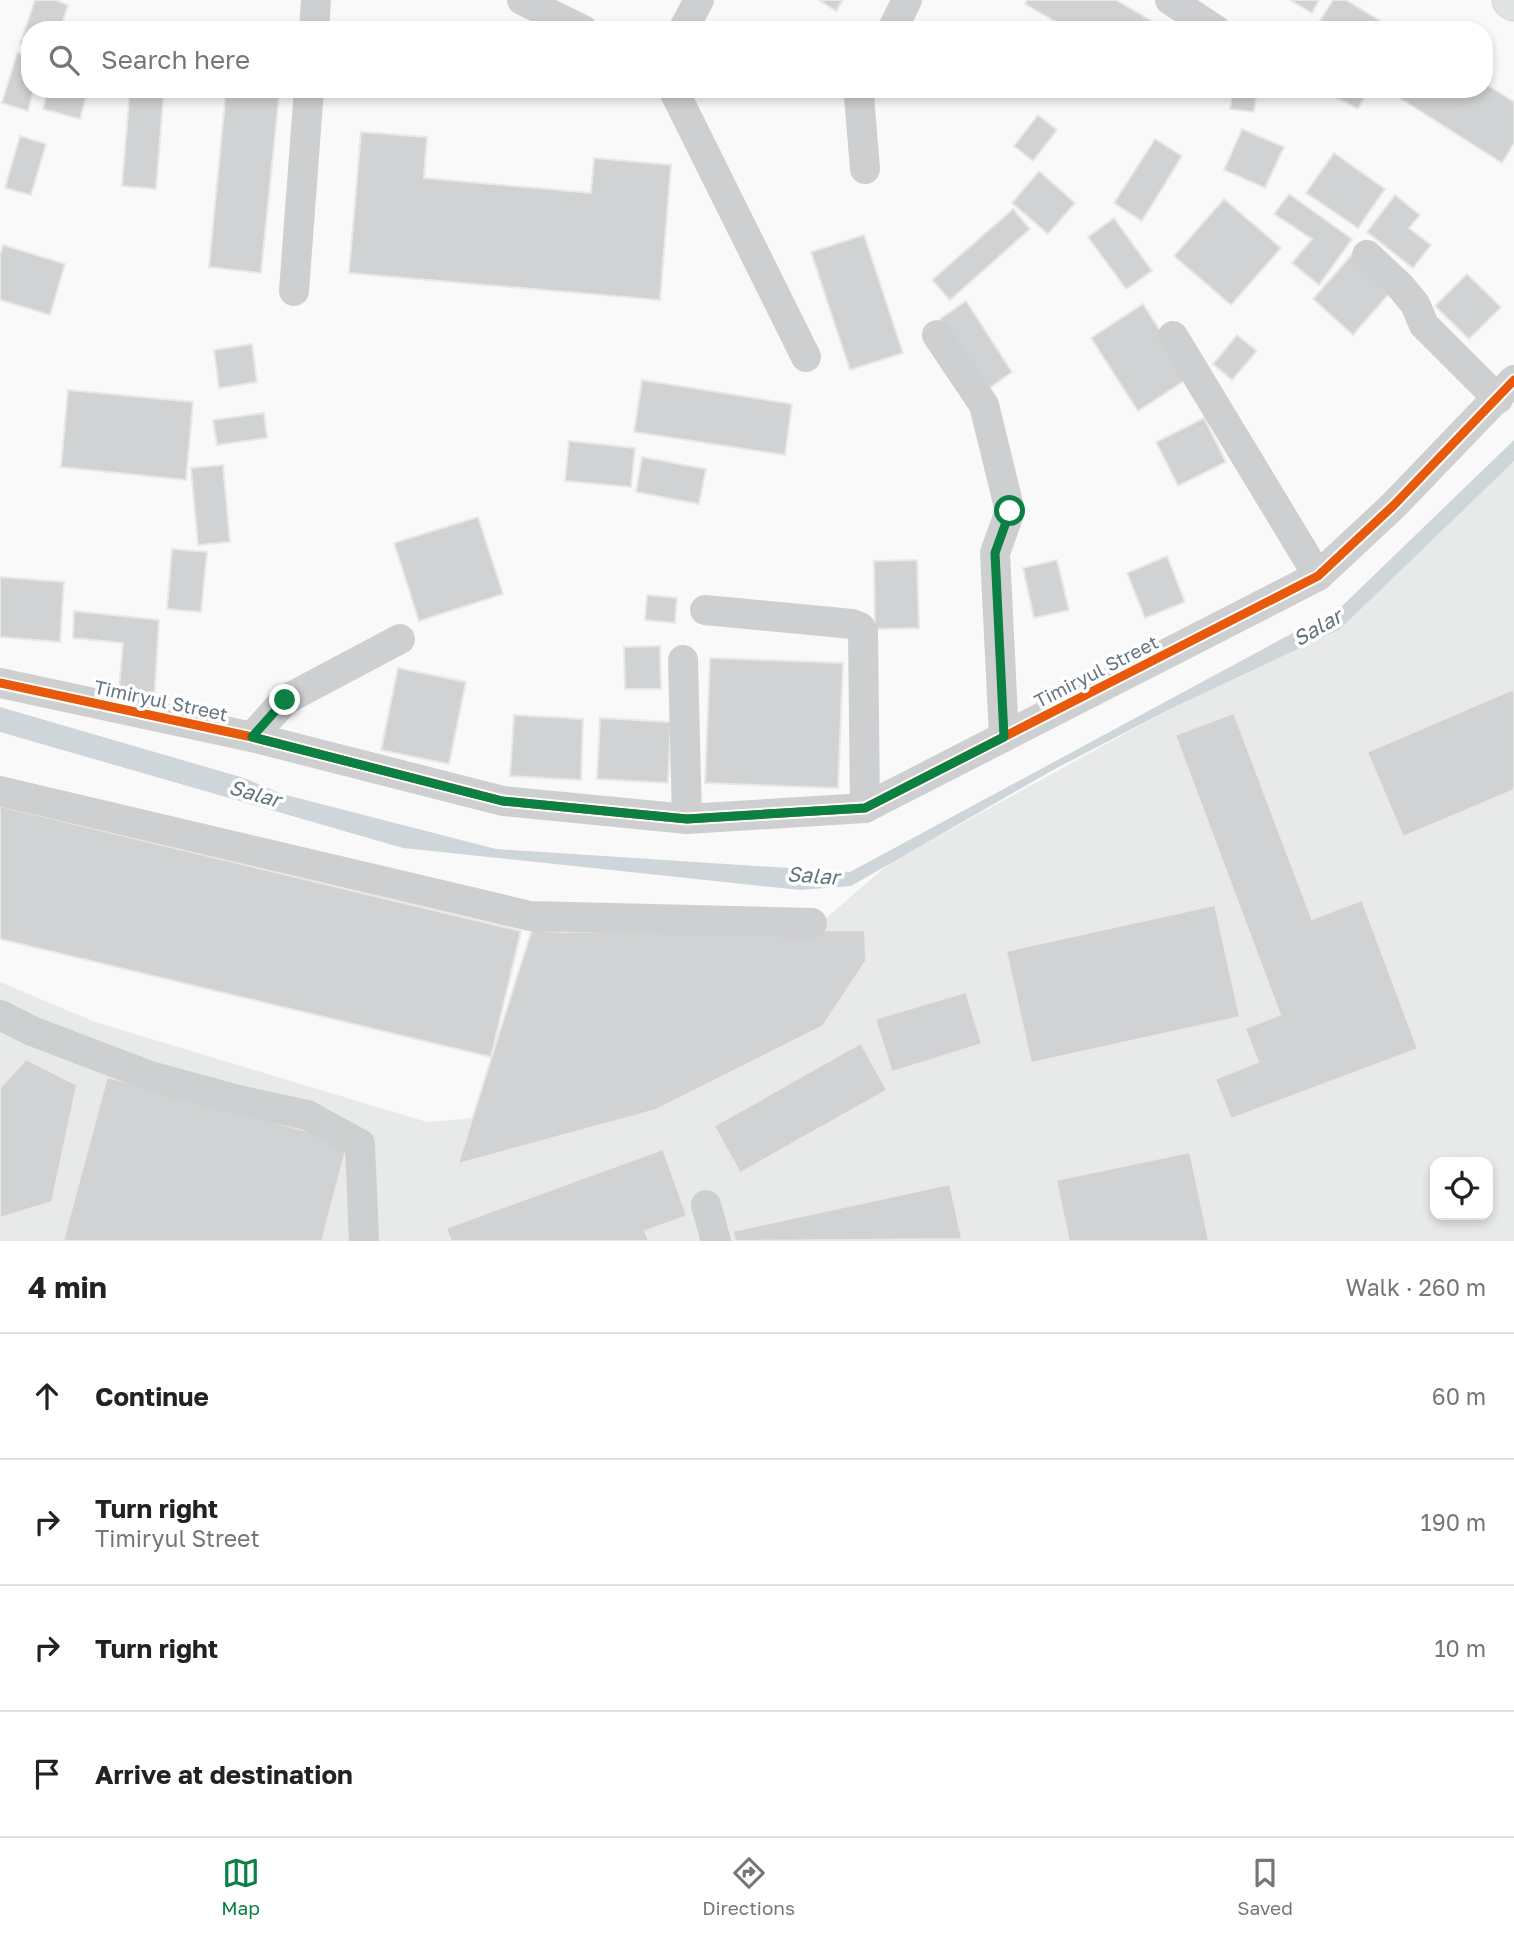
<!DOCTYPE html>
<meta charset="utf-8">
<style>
body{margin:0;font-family:"Golos Text",sans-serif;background:#f2f2f2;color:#222}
.controls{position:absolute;right:21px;bottom:21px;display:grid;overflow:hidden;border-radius:14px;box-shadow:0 4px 10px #0003}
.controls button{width:63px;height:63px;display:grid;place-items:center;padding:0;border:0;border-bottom:2px solid #e0e0e0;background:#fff;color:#222;font:35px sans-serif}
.stop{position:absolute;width:21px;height:21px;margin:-16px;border:5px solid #0b8043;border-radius:50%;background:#fff}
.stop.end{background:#0b8043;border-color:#fff;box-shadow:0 2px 7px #0008}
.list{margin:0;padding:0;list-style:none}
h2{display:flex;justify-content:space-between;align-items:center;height:91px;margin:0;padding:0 28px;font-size:30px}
h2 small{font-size:23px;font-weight:400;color:#767676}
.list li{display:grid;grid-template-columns:46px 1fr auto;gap:21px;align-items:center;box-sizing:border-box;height:126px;padding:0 28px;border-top:2px solid #e0e0e0}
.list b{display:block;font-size:26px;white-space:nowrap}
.list p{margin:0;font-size:23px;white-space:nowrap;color:#767676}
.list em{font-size:23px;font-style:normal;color:#767676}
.icon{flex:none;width:38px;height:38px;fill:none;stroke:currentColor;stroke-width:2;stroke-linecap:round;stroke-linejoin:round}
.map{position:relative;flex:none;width:1514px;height:1241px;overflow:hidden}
.search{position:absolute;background:#fff;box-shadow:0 4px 10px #0003;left:21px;right:21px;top:21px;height:77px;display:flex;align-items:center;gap:18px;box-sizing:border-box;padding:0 24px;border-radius:28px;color:#767676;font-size:26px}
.sheet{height:595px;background:#fff}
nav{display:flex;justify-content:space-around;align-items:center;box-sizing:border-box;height:98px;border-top:2px solid #e0e0e0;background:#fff;font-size:19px;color:#767676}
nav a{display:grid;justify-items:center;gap:4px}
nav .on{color:#0b8043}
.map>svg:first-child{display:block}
.built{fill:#e8e9e9;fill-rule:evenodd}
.water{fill:#ced6d9}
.building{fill:#d0d2d3;stroke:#e8e8e8;stroke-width:2}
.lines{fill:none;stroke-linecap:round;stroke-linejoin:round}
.major-casing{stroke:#d5d6d7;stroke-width:39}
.minor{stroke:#cecfd0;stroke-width:30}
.major{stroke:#e1e2e2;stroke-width:37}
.cycleway-casing{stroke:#fff;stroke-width:13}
.cycleway{stroke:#e8590c;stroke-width:9}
.route{stroke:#0b8043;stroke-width:9}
.labels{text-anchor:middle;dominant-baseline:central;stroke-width:7;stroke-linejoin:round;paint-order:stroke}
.street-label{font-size:19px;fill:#657683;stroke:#fff}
.water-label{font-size:21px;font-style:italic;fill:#60757c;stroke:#fff}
</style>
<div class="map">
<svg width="1514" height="1241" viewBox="0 0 1514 1241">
<rect width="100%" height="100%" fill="#f9f9f9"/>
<path class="built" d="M1514,445v796h-1514v-259l95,40 332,100 180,-15 283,-244 447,-246zM1435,1162h53v53h-53z"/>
<path class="water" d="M1514,440v21l-174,168 -168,79 -119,62 -202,116 -51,4 -397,-42 -403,-116v-25l244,71 38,16 214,55 354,23 491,-265z"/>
<g class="building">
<path d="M35,0h20l13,5 -8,25h-30v17l-10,-3z"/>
<path d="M819,0h24l-7,11z"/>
<path d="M1027,0h89l51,30h-97l-45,-26z"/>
<path d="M1290,0h29l-7,13z"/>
<path d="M1333,0h13l49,30h-67l-10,-6z"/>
<path d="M17,53l13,3v33h4l-6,22 -26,-8z"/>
<path d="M1484,83l30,19v41l-12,20 -107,-68 3,-6h86z"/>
<path d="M48,89h40l-8,30 -37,-10z"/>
<path d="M130,89h34l-8,100 -34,-3z"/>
<path d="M1233,89h24l-3,23 -24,-3z"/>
<path d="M1327,89h42l-11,20 -32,-17z"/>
<path d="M226,91l53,5 -18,177 -52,-6z"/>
<path d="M1038,115l19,15 -24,31 -19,-15z"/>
<path d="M1242,129l42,18 -19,41 -41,-18z"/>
<path d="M361,132l66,5 -3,41 167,15 3,-35 77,7 -11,135 -311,-27z"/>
<path d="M20,136l26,8 -15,51 -26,-7z"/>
<path d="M1155,139l27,17 -40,65 -28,-18z"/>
<path d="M1334,153l51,36 -27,39 -52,-35z"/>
<path d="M1039,171l36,32 -27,31 -36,-31z"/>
<path d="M1289,194l63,45 -33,46 -27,-22 20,-24 -38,-25z"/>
<path d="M1395,195l25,20 -11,13 22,17 -18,23 -46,-36z"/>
<path d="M1224,199l57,49 -50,57 -57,-49z"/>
<path d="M1013,209l17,20 -80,71 -18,-20z"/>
<path d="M1114,218l38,53 -26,18 -38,-52z"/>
<path d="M864,235l39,118 -53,17 -39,-118z"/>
<path d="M3,245l62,19 -15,51 -50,-15v-45z"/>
<path d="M1355,251l40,36 -42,48 -40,-36z"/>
<path d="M1467,274l34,33 -32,32 -34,-33z"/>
<path d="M966,301l46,71 -25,18 -47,-71z"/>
<path d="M1143,304l47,73 -52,34 -47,-73z"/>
<path d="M1237,335l20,16 -25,29 -19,-16z"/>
<path d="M252,344l5,38 -38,6 -5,-38z"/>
<path d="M642,380l150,24 -7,51 -151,-23z"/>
<path d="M68,390l125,12 -7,78 -125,-13z"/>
<path d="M264,413l3,25 -50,7 -4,-25z"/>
<path d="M1204,418l22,44 -48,24 -22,-44z"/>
<path d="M569,441l66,7 -4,39 -66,-6z"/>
<path d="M642,457l64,12 -7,35 -63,-12z"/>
<path d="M223,465l7,77 -32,3 -7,-77z"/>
<path d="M478,517l25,77 -84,27 -25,-78z"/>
<path d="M172,549l35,3 -6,60 -34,-3z"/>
<path d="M1167,556l18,46 -40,16 -18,-45z"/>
<path d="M917,560l2,68 -44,1 -1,-68z"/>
<path d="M1057,560l12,50 -35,8 -11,-50z"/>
<path d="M0,577l64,5 -4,60 -60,-5z"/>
<path d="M647,595l30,3 -2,25 -30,-3z"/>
<path d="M74,611l85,9 -5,83 -36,-2 5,-58 -50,-5z"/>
<path d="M660,646l1,43h-36l-1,-42z"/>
<path d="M710,658l133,5 -5,125 -133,-5z"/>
<path d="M398,668l68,14 -17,82 -68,-14z"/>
<path d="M1514,689v101l-111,47 -36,-85z"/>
<path d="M1234,713l78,206 50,-19 56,149 -187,70 -16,-40 43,-17 -13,-34 35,-13 -105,-280z"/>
<path d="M514,715l69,4 -2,61 -71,-4z"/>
<path d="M600,718l71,4 -3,61 -71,-4z"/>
<path d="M0,806l521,125 -30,126 -491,-118z"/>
<path d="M1215,905l25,112 -209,46 -25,-112z"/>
<path d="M532,929l28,3 305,-2 1,31 -43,65 -167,84 -198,54z"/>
<path d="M966,992l16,52 -90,28 -17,-53z"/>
<path d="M861,1043l26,47 -147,83 -26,-47z"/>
<path d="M26,1059l51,26 -25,117 -52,16v-130z"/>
<path d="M107,1077l241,65 -26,99h-259z"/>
<path d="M663,1149l24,67 -42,15 4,10h-198l-5,-13z"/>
<path d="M1190,1152l19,89h-140l-13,-61z"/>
<path d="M950,1184l12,55 -227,2 -2,-10z"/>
</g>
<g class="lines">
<defs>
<path id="major" d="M1511,0l3,2"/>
</defs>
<use href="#major" class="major-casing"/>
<g class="minor">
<path d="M522,0l61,30"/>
<path d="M1170,0l46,30"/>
<path d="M314,30l2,-30"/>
<path d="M683,30l16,-30"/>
<path d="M892,30l15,-30"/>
<path d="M673,89l133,268"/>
<path d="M862,89l-3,7 6,73"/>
<path d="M1367,255l34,32 14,17 9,21 74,74"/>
<path d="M294,291l15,-202"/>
<path d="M937,335l47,70 26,106 -15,42 9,184"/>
<path d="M1173,336l145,240"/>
<path d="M705,610l147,14 8,3 3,4 2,177"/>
<path d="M683,660l4,159"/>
<path d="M0,683l252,54 251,64 184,18 178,-11 453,-232 76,-71 120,-125"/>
<path d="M252,737l33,-37 115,-61"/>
<path d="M0,791l530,125 282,7"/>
<path d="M0,1015l32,16 118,45 88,24 69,15 53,29 4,97"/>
<path d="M706,1205l10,36"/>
</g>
<use href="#major" class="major"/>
<defs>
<path id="cycleway" d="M0,683l252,54 251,64 184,18 178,-11 453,-232 76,-71 120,-125"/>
</defs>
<use href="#cycleway" class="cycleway-casing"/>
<use href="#cycleway" class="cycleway"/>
</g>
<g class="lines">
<path class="route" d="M285,700l-33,37 250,64 185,18 178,-11 139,-71 -9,-184 15,-42"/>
</g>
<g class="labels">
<g class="street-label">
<text transform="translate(1096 671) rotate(-27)">Timiryul Street</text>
<text transform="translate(161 700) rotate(12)">Timiryul Street</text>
</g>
<g class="water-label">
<text transform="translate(1317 627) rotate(-30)">Salar</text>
<text transform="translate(255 793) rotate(16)">Salar</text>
<text transform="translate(813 875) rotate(4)">Salar</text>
</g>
</g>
</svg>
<div class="controls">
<button><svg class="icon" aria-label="locate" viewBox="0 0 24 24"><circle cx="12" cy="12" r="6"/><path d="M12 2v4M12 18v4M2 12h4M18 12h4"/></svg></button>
</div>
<div class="stop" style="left:1010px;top:511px"></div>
<div class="stop end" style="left:285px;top:700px"></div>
<div class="search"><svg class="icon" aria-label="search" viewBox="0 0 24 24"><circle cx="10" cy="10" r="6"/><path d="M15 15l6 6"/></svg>Search here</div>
</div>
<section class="sheet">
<h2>4 min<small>Walk · 260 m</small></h2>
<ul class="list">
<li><svg class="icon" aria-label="ahead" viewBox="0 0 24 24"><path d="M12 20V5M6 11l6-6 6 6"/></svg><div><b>Continue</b></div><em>60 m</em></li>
<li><svg class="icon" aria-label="right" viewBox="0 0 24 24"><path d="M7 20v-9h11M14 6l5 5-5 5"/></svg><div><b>Turn right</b><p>Timiryul Street</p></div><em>190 m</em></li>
<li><svg class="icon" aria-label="right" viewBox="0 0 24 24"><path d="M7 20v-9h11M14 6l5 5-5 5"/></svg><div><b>Turn right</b></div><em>10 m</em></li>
<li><svg class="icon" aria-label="arrive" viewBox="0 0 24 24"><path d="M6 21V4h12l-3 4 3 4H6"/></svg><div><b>Arrive at destination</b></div></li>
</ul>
</section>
<nav>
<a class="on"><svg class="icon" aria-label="map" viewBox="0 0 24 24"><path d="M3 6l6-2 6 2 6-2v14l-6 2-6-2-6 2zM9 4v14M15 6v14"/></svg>Map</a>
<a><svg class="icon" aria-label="directions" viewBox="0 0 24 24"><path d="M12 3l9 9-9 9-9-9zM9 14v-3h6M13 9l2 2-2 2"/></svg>Directions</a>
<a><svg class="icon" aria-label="saved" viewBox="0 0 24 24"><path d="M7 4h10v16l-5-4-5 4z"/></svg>Saved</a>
</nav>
